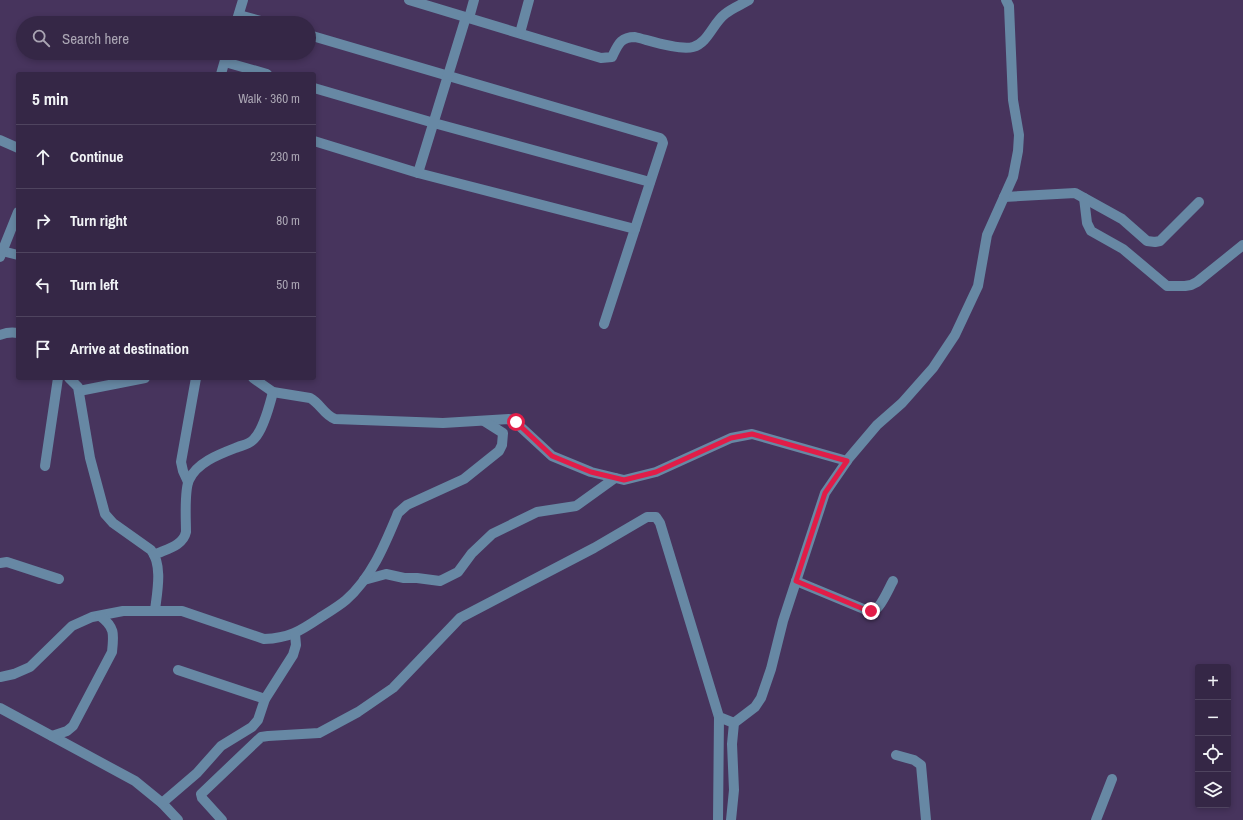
<!DOCTYPE html>
<meta charset="utf-8">
<style>
body{margin:0;font-family:"Archivo Narrow",sans-serif;background:#403351;color:#f1f3f6}
.controls{position:absolute;right:12px;bottom:12px;display:grid;overflow:hidden;border-radius:4px;box-shadow:0 2px 6px #0003}
.controls button{width:36px;height:36px;display:grid;place-items:center;padding:0;border:0;border-bottom:1px solid #4f445f;background:#352746;color:#f1f3f6;font:20px sans-serif}
.stop{position:absolute;width:12px;height:12px;margin:-9px;border:3px solid #e11d48;border-radius:50%;background:#fff}
.stop.end{background:#e11d48;border-color:#fff;box-shadow:0 1px 4px #0008}
.list{margin:0;padding:0;list-style:none}
h2{display:flex;justify-content:space-between;align-items:center;height:52px;margin:0;padding:0 16px;font-size:17px}
h2 small{font-size:13px;font-weight:400;color:#aaa5b3}
.list li{display:grid;grid-template-columns:26px 1fr auto;gap:12px;align-items:center;box-sizing:border-box;height:64px;padding:0 16px;border-top:1px solid #4f445f}
.list b{display:block;font-size:15px;white-space:nowrap}
.list em{font-size:13px;font-style:normal;color:#aaa5b3}
.icon{flex:none;width:22px;height:22px;fill:none;stroke:currentColor;stroke-width:2;stroke-linecap:round;stroke-linejoin:round}
.map{position:relative;flex:none;width:1243px;height:820px;overflow:hidden}
.search{position:absolute;background:#352746;box-shadow:0 2px 6px #0003;left:16px;top:16px;width:300px;height:44px;display:flex;align-items:center;gap:10px;box-sizing:border-box;padding:0 14px;border-radius:22px;color:#aaa5b3;font-size:15px}
.panel{position:absolute;background:#352746;box-shadow:0 2px 6px #0003;left:16px;top:72px;width:300px;height:308px;border-radius:4px}
.map>svg:first-child{display:block}
.lines{fill:none;stroke-linecap:round;stroke-linejoin:round}
.minor{stroke:#6788a4;stroke-width:10}
.route{stroke:#e11d48;stroke-width:5}
</style>
<div class="map">
<svg width="1243" height="820" viewBox="0 0 1243 820">
<rect width="100%" height="100%" fill="#47345d"/>
<g class="lines">
<g class="minor">
<path d="M409,0l192,58 11,-1c6,-12 8,-20 23,-20 13,3 45,14 58,10 15,-4 20,-24 32,-33 7,-6 16,-9 24,-14"/>
<path d="M239,15l29,8"/>
<path d="M469,18l5,-18"/>
<path d="M236,23l7,-23"/>
<path d="M520,33l9,-33"/>
<path d="M309,35l351,103 2,2 1,3 -59,181"/>
<path d="M225,62l42,12"/>
<path d="M221,74l6,-21"/>
<path d="M314,88l120,35 216,59"/>
<path d="M0,140l18,8"/>
<path d="M314,141l104,32 217,56"/>
<path d="M418,173l48,-156"/>
<path d="M1004,197l71,-4 47,26 25,22 8,1 5,-1 39,-39"/>
<path d="M1084,198l3,25 4,8 32,18 44,37h18l6,-1 6,-3 46,-37"/>
<path d="M2,251l16,4"/>
<path d="M0,257l18,-45"/>
<path d="M0,335c7,-3 11,-3 18,-2"/>
<path d="M69,378l9,9 12,71 15,56 8,9 38,27c12,15 6,43 4,60"/>
<path d="M253,378l20,14 37,6c10,5 14,17 25,21l108,4 66,-4 4,1 39,36 39,16 33,8 32,-8 75,-34 21,-4 95,27"/>
<path d="M79,391l66,-13"/>
<path d="M45,466l13,-88"/>
<path d="M188,482l-5,-11 -2,-9 15,-84"/>
<path d="M154,555c12,-6 29,-9 32,-23 0,-13 -2,-41 3,-52 8,-18 31,-26 49,-33 5,-2 12,-3 16,-8 9,-9 16,-35 19,-47"/>
<path d="M0,563l7,-1 52,17"/>
<path d="M364,580l22,-6 18,4h13l23,3 18,-9 14,-19 20,-19 45,-22 39,-6 39,-28"/>
<path d="M796,581l70,29c4,1 7,1 10,-1 6,-4 13,-21 17,-28"/>
<path d="M178,670l87,29"/>
<path d="M0,677l14,-3 16,-7 42,-41 20,-9 31,-6h59l82,28c26,-1 36,-8 57,-22 8,-5 18,-11 25,-17 26,-23 39,-56 52,-87l9,-8 57,-26 35,-28 3,-6 1,-12 -19,-12"/>
<path d="M0,708l135,73 27,22 16,17"/>
<path d="M52,736l15,-5 6,-5 39,-74c2,-18 3,-25 -12,-36"/>
<path d="M896,755l18,5 7,5 5,55"/>
<path d="M162,803l35,-30 24,-27 31,-19 6,-7 7,-21 28,-44 3,-10 -1,-11"/>
<path d="M222,820l-20,-22 -1,-4 60,-57 7,-1 51,-3 39,-21 35,-24 67,-70 134,-70 53,-31h9l4,6 59,194 15,6"/>
<path d="M718,820l1,-103"/>
<path d="M731,820l3,-30 -2,-46 2,-21 21,-16 6,-9 10,-29 12,-48 42,-128 24,-35 28,-33 25,-22 31,-35 22,-33 23,-49 9,-51 26,-58 5,-26 1,-16 -6,-35 -4,-94 -3,-6"/>
<path d="M1096,820l16,-41"/>
</g>
</g>
<g class="lines">
<path class="route" d="M516,422l36,34 39,16 33,8 32,-8 75,-34 21,-4 95,27 -22,32 -29,88 70,29 5,1"/>
</g>
</svg>
<div class="controls">
<button>+</button>
<button>−</button>
<button><svg class="icon" aria-label="locate" viewBox="0 0 24 24"><circle cx="12" cy="12" r="6"/><path d="M12 2v4M12 18v4M2 12h4M18 12h4"/></svg></button>
<button><svg class="icon" aria-label="layers" viewBox="0 0 24 24"><path d="M12 4l9 5-9 5-9-5zM3 14l9 5 9-5"/></svg></button>
</div>
<div class="stop" style="left:516px;top:422px"></div>
<div class="stop end" style="left:871px;top:611px"></div>
<div class="search"><svg class="icon" aria-label="search" viewBox="0 0 24 24"><circle cx="10" cy="10" r="6"/><path d="M15 15l6 6"/></svg>Search here</div>
<section class="panel">
<h2>5 min<small>Walk · 360 m</small></h2>
<ul class="list">
<li><svg class="icon" aria-label="ahead" viewBox="0 0 24 24"><path d="M12 20V5M6 11l6-6 6 6"/></svg><div><b>Continue</b></div><em>230 m</em></li>
<li><svg class="icon" aria-label="right" viewBox="0 0 24 24"><path d="M7 20v-9h11M14 6l5 5-5 5"/></svg><div><b>Turn right</b></div><em>80 m</em></li>
<li><svg class="icon" aria-label="left" viewBox="0 0 24 24"><path d="M17 20v-9H6M10 6l-5 5 5 5"/></svg><div><b>Turn left</b></div><em>50 m</em></li>
<li><svg class="icon" aria-label="arrive" viewBox="0 0 24 24"><path d="M6 21V4h12l-3 4 3 4H6"/></svg><div><b>Arrive at destination</b></div></li>
</ul>
</section>
</div>
